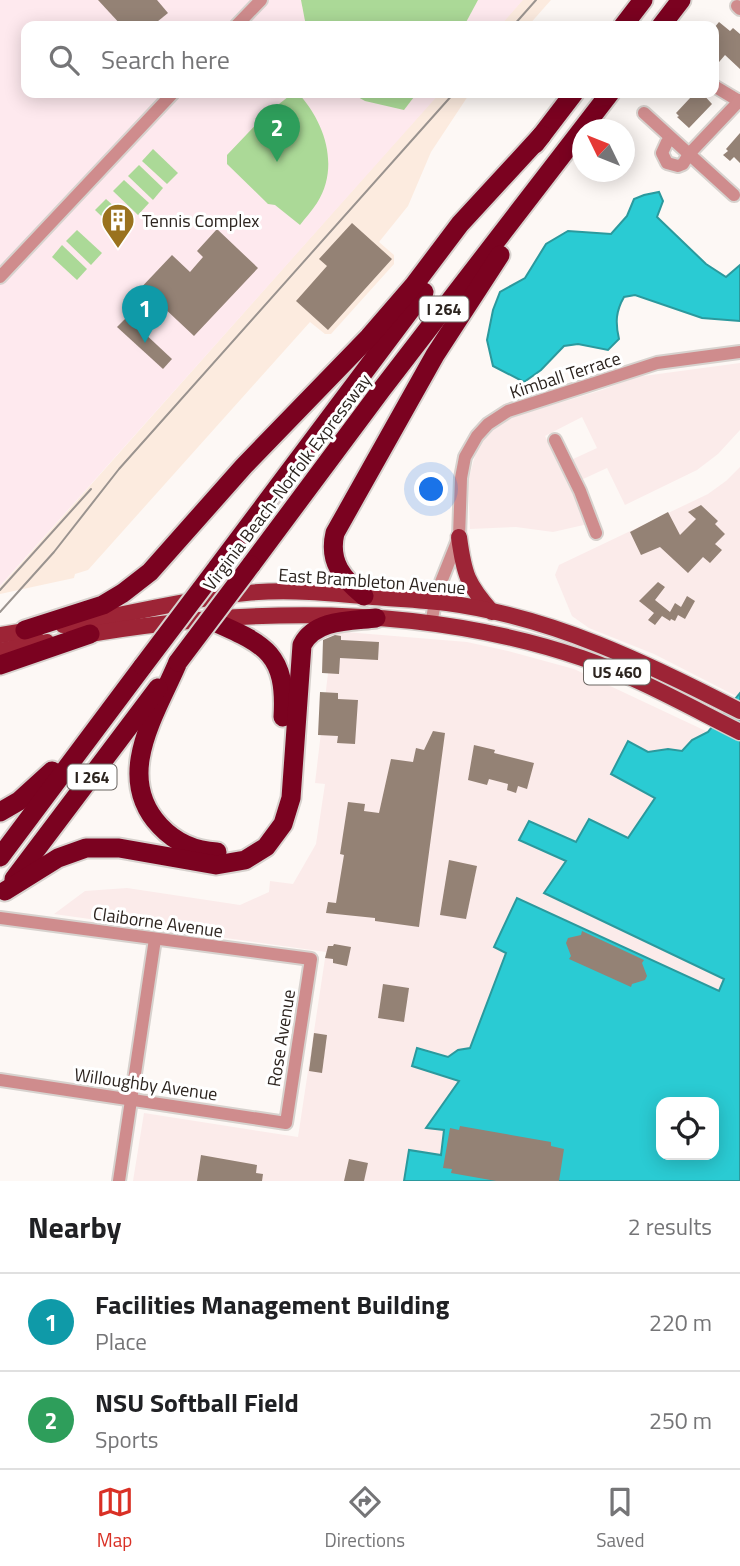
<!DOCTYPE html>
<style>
body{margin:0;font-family:"Titillium Web",sans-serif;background:#f2f2f2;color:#202124}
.controls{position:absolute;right:21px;bottom:21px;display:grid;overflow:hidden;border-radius:14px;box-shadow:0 4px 18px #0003}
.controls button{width:63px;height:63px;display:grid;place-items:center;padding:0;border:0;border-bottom:2px solid #e0e0e0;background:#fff;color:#202124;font:35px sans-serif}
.compass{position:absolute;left:572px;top:119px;width:63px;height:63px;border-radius:50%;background:#fff;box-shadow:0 4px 18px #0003;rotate:313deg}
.you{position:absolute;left:432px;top:490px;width:24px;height:24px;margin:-18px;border:5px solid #fff;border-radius:50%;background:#1a73e8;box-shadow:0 0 0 10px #1a73e833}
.badge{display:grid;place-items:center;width:46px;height:46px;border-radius:50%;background:#d93025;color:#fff;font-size:23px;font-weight:700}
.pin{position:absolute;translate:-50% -58px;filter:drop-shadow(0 2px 4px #0008)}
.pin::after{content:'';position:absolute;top:37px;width:24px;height:21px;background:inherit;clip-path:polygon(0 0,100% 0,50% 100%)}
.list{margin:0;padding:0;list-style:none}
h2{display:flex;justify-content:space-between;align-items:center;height:91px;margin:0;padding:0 28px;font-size:30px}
h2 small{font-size:23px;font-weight:400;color:#757577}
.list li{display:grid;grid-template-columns:46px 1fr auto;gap:21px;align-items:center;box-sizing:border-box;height:98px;padding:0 28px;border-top:2px solid #e0e0e0}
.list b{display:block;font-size:26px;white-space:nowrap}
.list p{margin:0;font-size:23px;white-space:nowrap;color:#757577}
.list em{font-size:23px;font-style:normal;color:#757577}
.icon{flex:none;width:38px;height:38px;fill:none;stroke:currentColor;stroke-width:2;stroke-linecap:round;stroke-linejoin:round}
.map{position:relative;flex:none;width:740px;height:1181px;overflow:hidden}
.search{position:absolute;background:#fff;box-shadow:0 4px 18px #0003;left:21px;right:21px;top:21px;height:77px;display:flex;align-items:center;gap:18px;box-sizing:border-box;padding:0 24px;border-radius:14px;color:#757577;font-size:26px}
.sheet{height:287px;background:#fff}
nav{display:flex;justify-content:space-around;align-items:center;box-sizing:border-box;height:98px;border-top:2px solid #e0e0e0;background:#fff;font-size:19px;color:#757577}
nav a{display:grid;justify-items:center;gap:4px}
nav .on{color:#d93025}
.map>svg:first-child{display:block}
.built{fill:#fcebdf}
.industrial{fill:#fbebea}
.education{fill:#fee9ee}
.green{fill:#abd997}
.water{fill:#2acbd3;stroke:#2b999d;stroke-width:2;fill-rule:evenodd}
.building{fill:#948275}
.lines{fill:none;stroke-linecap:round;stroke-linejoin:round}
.minor-casing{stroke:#d7d2ce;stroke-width:16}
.major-casing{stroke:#d7d2ce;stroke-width:19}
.highway-casing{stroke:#d7d2ce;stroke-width:23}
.minor{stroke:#cf8c8d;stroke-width:12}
.major{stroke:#9d2436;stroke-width:16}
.highway{stroke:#7b0220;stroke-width:19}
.tram{stroke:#9a938f;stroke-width:2}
.highway-bridge-casing{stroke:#d7d2ce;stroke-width:23;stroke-linecap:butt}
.highway-bridge{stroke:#7b0220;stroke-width:19}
.labels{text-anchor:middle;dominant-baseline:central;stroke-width:6;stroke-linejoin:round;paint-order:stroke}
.shield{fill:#fff;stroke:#6b6662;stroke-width:2}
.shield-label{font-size:16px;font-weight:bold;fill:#2c241f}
.poi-label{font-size:18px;fill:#2c241f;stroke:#fff;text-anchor:start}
.street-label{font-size:18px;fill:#2c241f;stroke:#fff}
</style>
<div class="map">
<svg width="740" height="1181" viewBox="0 0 740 1181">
<rect width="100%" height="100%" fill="#fdf8f5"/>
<g class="built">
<path d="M522,0h29l-23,26h-29z"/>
<path d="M439,93h31l-39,59 -23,54 -29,36 15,13v9l-63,70h-6l-15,-12 -222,248 -13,4 -1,4 -74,16v-7z"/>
</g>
<g class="industrial">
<path d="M740,363v67l-22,24 -21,16 -72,35 -18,-37 -26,12 -10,-20 26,-12 -15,-31 -37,19 43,88 -35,8 -37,-5 -46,2 -2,-48 8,-29 10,-18 13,-13 103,-31 34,-13z"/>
<path d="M740,467v231l-86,-44 -65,-26 -17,-12 -17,-41 4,-10 149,-71 18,-13z"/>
<path d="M333,631l134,11 41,9 66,18 134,63 16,247 -6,12 -136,190h-449l11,-68 154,24 28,-185 -272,-38 31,-23 42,-3 113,17 29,-13 1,-11 23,3 23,-40 9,-60 -10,-1z"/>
</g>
<path class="education" d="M0,0h523l-23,26h-474v67h414l-440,493z"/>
<g class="green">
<path d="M301,0h177l-14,26h-158z"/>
<path d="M293,93h5c27,29 42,74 19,110 -5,8 -12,15 -17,22l-25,-20 -7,-1 -41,-40v-9l38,-40z"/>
<path d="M351,93h66l-13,17 -39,-9z"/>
<path d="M153,149l25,24 -11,11 -25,-23z"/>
<path d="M139,165l24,23 -10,12 -25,-24z"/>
<path d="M124,180l25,23 -11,12 -25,-24z"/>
<path d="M106,199l25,23 -11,12 -25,-24z"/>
<path d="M77,230l25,23 -11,12 -25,-24z"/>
<path d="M62,245l25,24 -10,11 -25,-23z"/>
</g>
<g class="water">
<path d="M659,192l4,9 -6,16 49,47 20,13 14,-12v56l-38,-3 -67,-23 -11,2c-8,14 -9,25 -5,42l-11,11 -30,-6 -14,2 -23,24 -17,12 -31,-16 -6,-26 6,-30 7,-18 25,-14 21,-34 22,-13 43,3 16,-18 7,-17 10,-4z"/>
<path d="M740,693v488h-336l5,-31 32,5 3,-25 -18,-2 33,-47 -47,-15 5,-18 31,9 10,-7 12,-2 36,-95 -12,-6 23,-49 202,93 5,-12 -180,-86 22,-32 -47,-21 10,-19 47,21 13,-23 39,19 27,-40 -44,-24 17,-33 20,11 20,-3 14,2 10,-11 16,-8zM661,1102h53v53h-53z"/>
</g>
<g class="building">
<path d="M98,0h59l11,13 -16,13h-30z"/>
<path d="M719,22l11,9 3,-3 7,6v35l-15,-14 -11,13v-40z"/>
<path d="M686,93h16l10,11 -23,24 -12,-11 2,-1 -3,-3 15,-16z"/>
<path d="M740,133v30l-6,-6 -4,4 -7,-6 5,-4 -2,-2z"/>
<path d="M352,223l40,36 -64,71 -32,-29 31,-35 -8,-7z"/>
<path d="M217,229l41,39 -64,68 -33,-31 -6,6 -19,-18 36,-38 18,17 13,-15 -6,-6z"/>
<path d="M127,317l45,42 -9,10 -46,-42z"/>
<path d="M701,505l17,16 -3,3 10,10 -10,10 7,6 -12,13 -7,-6 -15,16 -28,-26 -19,8 -11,-23 38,-20 12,23 16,-16 -8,-7z"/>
<path d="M658,582l7,5 -10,13 15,12 5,-9 6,4 6,-11 8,5 -10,18 -7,-4 -3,6 -4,-2 -1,2 -8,-5 -7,9 -7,-5 6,-7 -15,-12z"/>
<path d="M335,635l6,1v4l38,2 -1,18 -38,-2 -1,16 -17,-1 1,-33z"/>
<path d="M320,692l18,1v6l20,1 -3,44 -18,-1 1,-7 -20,-1z"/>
<path d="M433,731l12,2 -26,194 -44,-6v-3l-49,-5 2,-11 8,1 8,-48 -4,-1 8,-52 17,2 -1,7 15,2 12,-54 22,3 3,-14 8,2z"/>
<path d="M474,745l21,5 -1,3 40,10 -7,26 -9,-3 -2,7 -9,-3 1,-6 -19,-5 -2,6 -19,-5z"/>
<path d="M449,860l28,6 -11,53 -26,-4z"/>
<path d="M582,931l62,29 -2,3 5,13 -2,4 -13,4 -1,3 -62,-28 2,-3 -5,-13 2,-5 13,-3z"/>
<path d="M334,944l17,3 -4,19 -14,-3v-4l-8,-1 3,-12h5z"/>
<path d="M383,984l26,4 -5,34 -26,-4z"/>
<path d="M314,1033l13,2 -5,38 -13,-2z"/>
<path d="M460,1126l91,16v4l13,3 -5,32h-63l-45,-8 1,-4 -9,-1 7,-40 9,2z"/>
<path d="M201,1155l56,10 -1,8 7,1 -1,7h-65z"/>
<path d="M349,1159l19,4 -4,18h-20z"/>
</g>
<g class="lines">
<defs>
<g id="minor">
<path d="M737,6l3,3"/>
<path d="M236,26l25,-26"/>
<path d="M714,86l25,15"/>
<path d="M644,113l90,82"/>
<path d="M672,140l-5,2 -5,11 5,10 11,3 5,-2 6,-10 51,-54"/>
<path d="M0,277l173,-184"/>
<path d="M555,440l25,51 16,42"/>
<path d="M431,624l6,-32 22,-55 2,-59 4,-21 12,-21 11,-12 20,-13 149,-48 83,-11"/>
<path d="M0,918l311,41 -25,164 -286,-43"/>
<path d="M119,1181l36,-242"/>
</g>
<g id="major">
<path d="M459,537c5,37 8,47 33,75"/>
<path d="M63,625c61,-9 121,-26 183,-32 42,-4 85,0 127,4 25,2 50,3 74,6 105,14 200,60 293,108"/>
<path d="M0,635l37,-6"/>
<path d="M79,636c166,-29 341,-33 503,22 55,19 106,48 158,74"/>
<path d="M0,651l47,-9"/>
</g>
<g id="highway">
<path d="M623,26l20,-26"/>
<path d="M661,26l20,-26"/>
<path d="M535,144l39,-51"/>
<path d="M251,565l131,-176 228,-296"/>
<path d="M217,568l207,-276"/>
<path d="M364,596c-21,-17 -36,-34 -29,-63l100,-178 65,-100"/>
<path d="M210,620c54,24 77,32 73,97"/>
<path d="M25,630l78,-25 20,-12 27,-21 94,-106 125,-129 45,-52 46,-61 82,-89"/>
<path d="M178,662c-22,52 -65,114 -18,164 16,17 35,25 57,26"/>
<path d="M0,665l90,-31"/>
<path d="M0,812l19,-11 33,-30"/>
<path d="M0,857l143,-191"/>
<path d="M14,879l144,-191"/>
<path d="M5,891l53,-33 28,-10h33l97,17 29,-5 21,-13 17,-23 8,-26 11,-153c13,-26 49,-24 74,-27"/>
</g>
</defs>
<use href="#minor" class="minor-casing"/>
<use href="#major" class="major-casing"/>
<use href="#highway" class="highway-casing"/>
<use href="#minor" class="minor"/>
<use href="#major" class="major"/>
<use href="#highway" class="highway"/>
<g class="tram">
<path d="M513,26l23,-26"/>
<path d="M0,590l91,-101"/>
<path d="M0,612l54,-60 65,-83 335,-376"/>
</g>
<defs>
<g id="highway-bridge">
<path d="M178,662l73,-97"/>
<path d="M143,666l74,-98"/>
</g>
</defs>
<use href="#highway-bridge" class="highway-bridge-casing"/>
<use href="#highway-bridge" class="highway-bridge"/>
</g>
<defs>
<symbol id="building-pin" viewBox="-11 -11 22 30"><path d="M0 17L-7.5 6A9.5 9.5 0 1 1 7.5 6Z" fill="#9a721e" stroke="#fff"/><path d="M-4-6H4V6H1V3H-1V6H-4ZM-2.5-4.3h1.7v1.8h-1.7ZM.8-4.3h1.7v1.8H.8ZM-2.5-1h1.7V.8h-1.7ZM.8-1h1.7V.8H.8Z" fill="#fff"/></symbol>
</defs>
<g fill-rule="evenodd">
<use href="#building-pin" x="99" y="201" width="38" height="52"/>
</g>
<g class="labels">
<g class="shield">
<rect x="419.5" y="296.5" width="49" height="25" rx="5"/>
<rect x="584" y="659.5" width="66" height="25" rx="5"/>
<rect x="67.5" y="764.5" width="49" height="25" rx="5"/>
</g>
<g class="shield-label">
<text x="444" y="309">I 264</text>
<text x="617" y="672">US 460</text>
<text x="92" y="777">I 264</text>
</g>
<g class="poi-label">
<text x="142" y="220">Tennis Complex</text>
</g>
<g class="street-label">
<text transform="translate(565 375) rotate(-18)">Kimball Terrace</text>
<text transform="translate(287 482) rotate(-53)">Virginia Beach-Norfolk Expressway</text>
<text transform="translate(372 581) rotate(4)">East Brambleton Avenue</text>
<text transform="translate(158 922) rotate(8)">Claiborne Avenue</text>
<text transform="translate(281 1038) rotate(-81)">Rose Avenue</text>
<text transform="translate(146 1084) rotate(8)">Willoughby Avenue</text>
</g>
</g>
</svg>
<div class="controls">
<button><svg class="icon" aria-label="locate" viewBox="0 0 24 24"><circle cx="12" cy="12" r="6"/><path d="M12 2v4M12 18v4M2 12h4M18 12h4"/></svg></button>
</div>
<svg class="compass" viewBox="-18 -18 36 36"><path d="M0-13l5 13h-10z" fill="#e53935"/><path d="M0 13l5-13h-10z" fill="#757577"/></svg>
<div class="you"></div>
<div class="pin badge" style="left:145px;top:343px;background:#0f9aa8">1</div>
<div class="pin badge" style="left:277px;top:162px;background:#2e9e5b">2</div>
<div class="search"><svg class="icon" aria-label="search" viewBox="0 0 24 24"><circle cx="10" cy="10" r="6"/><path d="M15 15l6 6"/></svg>Search here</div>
</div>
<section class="sheet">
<h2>Nearby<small>2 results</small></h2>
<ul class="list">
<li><span class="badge" style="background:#0f9aa8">1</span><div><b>Facilities Management Building</b><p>Place</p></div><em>220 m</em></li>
<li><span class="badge" style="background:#2e9e5b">2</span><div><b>NSU Softball Field</b><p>Sports</p></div><em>250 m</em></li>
</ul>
</section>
<nav>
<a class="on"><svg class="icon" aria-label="map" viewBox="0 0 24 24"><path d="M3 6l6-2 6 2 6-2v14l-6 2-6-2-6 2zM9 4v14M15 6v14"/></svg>Map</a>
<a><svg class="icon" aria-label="directions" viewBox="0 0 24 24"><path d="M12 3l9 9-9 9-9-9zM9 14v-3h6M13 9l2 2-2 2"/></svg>Directions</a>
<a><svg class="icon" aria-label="saved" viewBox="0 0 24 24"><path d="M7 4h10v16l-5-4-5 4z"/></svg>Saved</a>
</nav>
